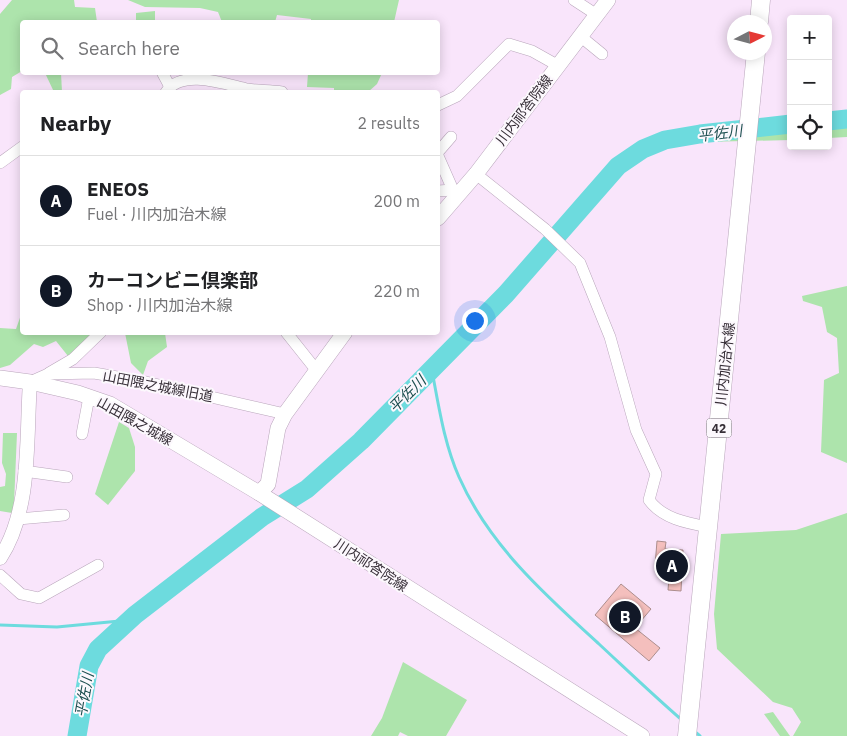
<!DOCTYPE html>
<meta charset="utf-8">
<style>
body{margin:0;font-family:"IBM Plex Sans","Noto Sans JP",sans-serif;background:#f6f6f6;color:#202124}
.controls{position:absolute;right:15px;top:15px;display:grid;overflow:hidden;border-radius:5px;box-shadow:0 2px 12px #0003}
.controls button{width:45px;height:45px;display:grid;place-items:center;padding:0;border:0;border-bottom:1px solid #e0e0e0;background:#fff;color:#202124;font:25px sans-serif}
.compass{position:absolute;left:727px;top:15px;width:45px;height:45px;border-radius:50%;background:#fff;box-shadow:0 2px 12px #0003;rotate:84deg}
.you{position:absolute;left:474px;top:320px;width:18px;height:18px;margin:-12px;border:4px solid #fff;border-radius:50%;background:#1a73e8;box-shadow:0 0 0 8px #1a73e833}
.badge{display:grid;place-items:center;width:32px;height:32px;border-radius:50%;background:#111827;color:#fff;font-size:16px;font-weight:700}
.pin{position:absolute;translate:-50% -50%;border:2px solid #fff;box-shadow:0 1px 5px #0006}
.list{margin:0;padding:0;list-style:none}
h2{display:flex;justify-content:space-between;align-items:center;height:65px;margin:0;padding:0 20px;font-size:21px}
h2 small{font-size:16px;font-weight:400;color:#757577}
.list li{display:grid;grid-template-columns:32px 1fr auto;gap:15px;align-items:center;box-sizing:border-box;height:90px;padding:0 20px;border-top:1px solid #e0e0e0}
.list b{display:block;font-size:19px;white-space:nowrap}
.list p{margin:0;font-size:16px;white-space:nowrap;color:#757577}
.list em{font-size:16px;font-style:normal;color:#757577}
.icon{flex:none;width:28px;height:28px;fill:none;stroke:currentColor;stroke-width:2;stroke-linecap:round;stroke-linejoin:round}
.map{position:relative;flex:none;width:847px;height:736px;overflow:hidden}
.search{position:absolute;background:#fff;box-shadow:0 2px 12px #0003;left:20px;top:20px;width:420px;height:55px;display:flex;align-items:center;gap:12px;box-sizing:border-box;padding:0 18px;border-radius:5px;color:#757577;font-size:19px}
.panel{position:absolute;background:#fff;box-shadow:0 2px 12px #0003;left:20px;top:90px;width:420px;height:245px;border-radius:5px}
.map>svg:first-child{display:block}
.green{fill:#ade4ac}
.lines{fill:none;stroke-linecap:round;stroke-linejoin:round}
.stream{stroke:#6ddbde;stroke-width:3}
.river{stroke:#6ddbde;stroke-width:19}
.building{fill:#f4bfbd;stroke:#ac8e8d}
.minor-casing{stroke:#b9a6bb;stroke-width:12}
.tertiary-casing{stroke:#b9a6bb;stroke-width:15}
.secondary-casing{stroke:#b9a6bb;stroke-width:16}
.primary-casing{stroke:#b9a6bb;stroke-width:19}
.minor{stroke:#fff;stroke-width:11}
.tertiary{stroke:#fff;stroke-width:14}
.secondary{stroke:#fff;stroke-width:15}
.primary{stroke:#fff;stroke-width:18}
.labels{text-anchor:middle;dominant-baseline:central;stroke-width:4;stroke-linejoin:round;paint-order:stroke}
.shield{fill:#fcf8fd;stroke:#726b73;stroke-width:1}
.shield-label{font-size:12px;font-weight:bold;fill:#372f38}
.street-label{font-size:14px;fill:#372f38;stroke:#fcf8fd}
.water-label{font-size:15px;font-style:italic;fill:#1f5152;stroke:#fcf8fd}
</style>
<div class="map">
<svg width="847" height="736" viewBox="0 0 847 736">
<rect width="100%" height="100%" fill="#f9e5fb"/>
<g class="green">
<path d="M12,0h62l1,7 20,1 2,14h-75v49l-10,6 -1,12 -11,6v-81z"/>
<path d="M128,0h271l-5,22h-83v-3l-34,-4 -2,7h-53l-4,-10 -18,-4 -55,-1z"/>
<path d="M155,11v11h-51l32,-1v-8z"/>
<path d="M45,73h16l1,19h-8z"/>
<path d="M308,73v-1l74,1 -5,11 -9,8h-34v-4l-27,-1z"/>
<path d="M847,124v13l-19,1v-13z"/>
<path d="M791,130v10l-87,2z"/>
<path d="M847,286v177l-26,-11 3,-72 15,-7 -2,-35 -10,-6 -5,-25 -19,-6 -1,-5z"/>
<path d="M22,312v20l76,1 -30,23 -12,-15 -13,6 -9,-3 -24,21 -10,3v-40l16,1z"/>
<path d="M125,333h40l2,14 -19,14 -5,14 -12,-12z"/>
<path d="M119,422l10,6 6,19v24l-27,34 -13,-11z"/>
<path d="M3,433h14l-3,71 -2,9 -12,-2v-24l5,-1 1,-12 -4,-11z"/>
<path d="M847,513v223h-54l8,-14 -9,-14 -19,-6 -56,-53 -3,-35 7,-80 75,-4z"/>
<path d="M403,662l64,38 -21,36h-38l-8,-4 -2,4h-27l11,-18z"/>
<path d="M773,712l17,24h-10l-16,-22z"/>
</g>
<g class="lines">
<g class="stream">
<path d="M432,371c7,36 12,72 27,106 30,68 86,118 140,167 28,26 55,52 84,77"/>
<path d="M0,625l57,2 73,-7"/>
<path d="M693,730l7,6"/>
</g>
<g class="river">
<path d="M828,121l19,-2"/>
<path d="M77,736l12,-70 9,-17 37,-34 127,-98 45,-28 54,-48 145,-147 112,-128 25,-17 22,-9 35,-6 91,-10"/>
</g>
</g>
<g class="building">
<path d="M657,541l9,1 -1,7 18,1 -2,41 -13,-1 2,-24h-15z"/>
<path d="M621,584l30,25 -16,19 25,20 -11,13 -54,-46z"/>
</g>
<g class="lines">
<defs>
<g id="minor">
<path d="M574,0l23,15"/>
<path d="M580,36l22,18"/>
<path d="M162,72l8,15"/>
<path d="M166,92c16,-24 59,-8 81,-3 11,2 23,1 35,3"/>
<path d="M438,105l19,-9 52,-52 23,7 25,14"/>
<path d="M451,137l-13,15v4l15,34"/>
<path d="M0,163l22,-16"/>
<path d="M476,174l69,55 35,34 30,74 26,93 20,44 -7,26c14,19 38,23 60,27"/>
<path d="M438,191l15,-1 4,3"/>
<path d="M286,332l31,39"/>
<path d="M49,373l24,-14 28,-27"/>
<path d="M30,382l18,-8 46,-1 52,9 139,32"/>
<path d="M82,434l7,-37"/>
<path d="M24,471l43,6"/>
<path d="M18,519l46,-4"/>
<path d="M0,575l21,19 18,4 59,-33"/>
</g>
<path id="tertiary" d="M0,558c32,-48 26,-121 30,-176"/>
<g id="secondary">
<path d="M438,218l38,-44 132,-174"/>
<path d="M0,378l30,4 48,11 32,11 149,89 383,243"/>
<path d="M259,493l9,-9 10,-56 7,-14 60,-82"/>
</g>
<g id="primary">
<path d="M759,22l2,-22"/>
<path d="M687,736l69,-684"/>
</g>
</defs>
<use href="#minor" class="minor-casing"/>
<use href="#tertiary" class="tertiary-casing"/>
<use href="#secondary" class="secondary-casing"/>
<use href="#primary" class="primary-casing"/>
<use href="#minor" class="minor"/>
<use href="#tertiary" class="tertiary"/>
<use href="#secondary" class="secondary"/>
<use href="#primary" class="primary"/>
</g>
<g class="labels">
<rect class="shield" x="706.5" y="418.5" width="25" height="19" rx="4"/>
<g class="shield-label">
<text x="719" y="428">42</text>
</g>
<g class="street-label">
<text transform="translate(524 110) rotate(-53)">川内祁答院線</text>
<text transform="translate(725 364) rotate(-84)">川内加治木線</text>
<text transform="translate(158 386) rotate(11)">山田隈之城線旧道</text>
<text transform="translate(135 421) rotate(29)">山田隈之城線</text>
<text transform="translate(371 565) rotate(33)">川内祁答院線</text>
</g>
<g class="water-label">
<text transform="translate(720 133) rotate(-7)">平佐川</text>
<text transform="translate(407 394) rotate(-45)">平佐川</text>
<text transform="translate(84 695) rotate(-80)">平佐川</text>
</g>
</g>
</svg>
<div class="controls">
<button>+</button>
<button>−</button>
<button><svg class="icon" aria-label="locate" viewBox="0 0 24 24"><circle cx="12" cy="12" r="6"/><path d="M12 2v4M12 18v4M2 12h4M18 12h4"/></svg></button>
</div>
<svg class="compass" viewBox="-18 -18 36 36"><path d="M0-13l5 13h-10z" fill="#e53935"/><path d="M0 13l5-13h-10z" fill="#757577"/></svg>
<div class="you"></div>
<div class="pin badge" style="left:672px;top:566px">A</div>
<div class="pin badge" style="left:625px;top:617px">B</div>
<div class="search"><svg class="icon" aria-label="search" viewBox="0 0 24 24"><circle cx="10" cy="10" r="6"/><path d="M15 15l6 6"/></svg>Search here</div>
<section class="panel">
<h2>Nearby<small>2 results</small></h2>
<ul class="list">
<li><span class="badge">A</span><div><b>ENEOS</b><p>Fuel · 川内加治木線</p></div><em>200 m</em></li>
<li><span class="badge">B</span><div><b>カーコンビニ倶楽部</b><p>Shop · 川内加治木線</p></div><em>220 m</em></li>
</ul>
</section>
</div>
